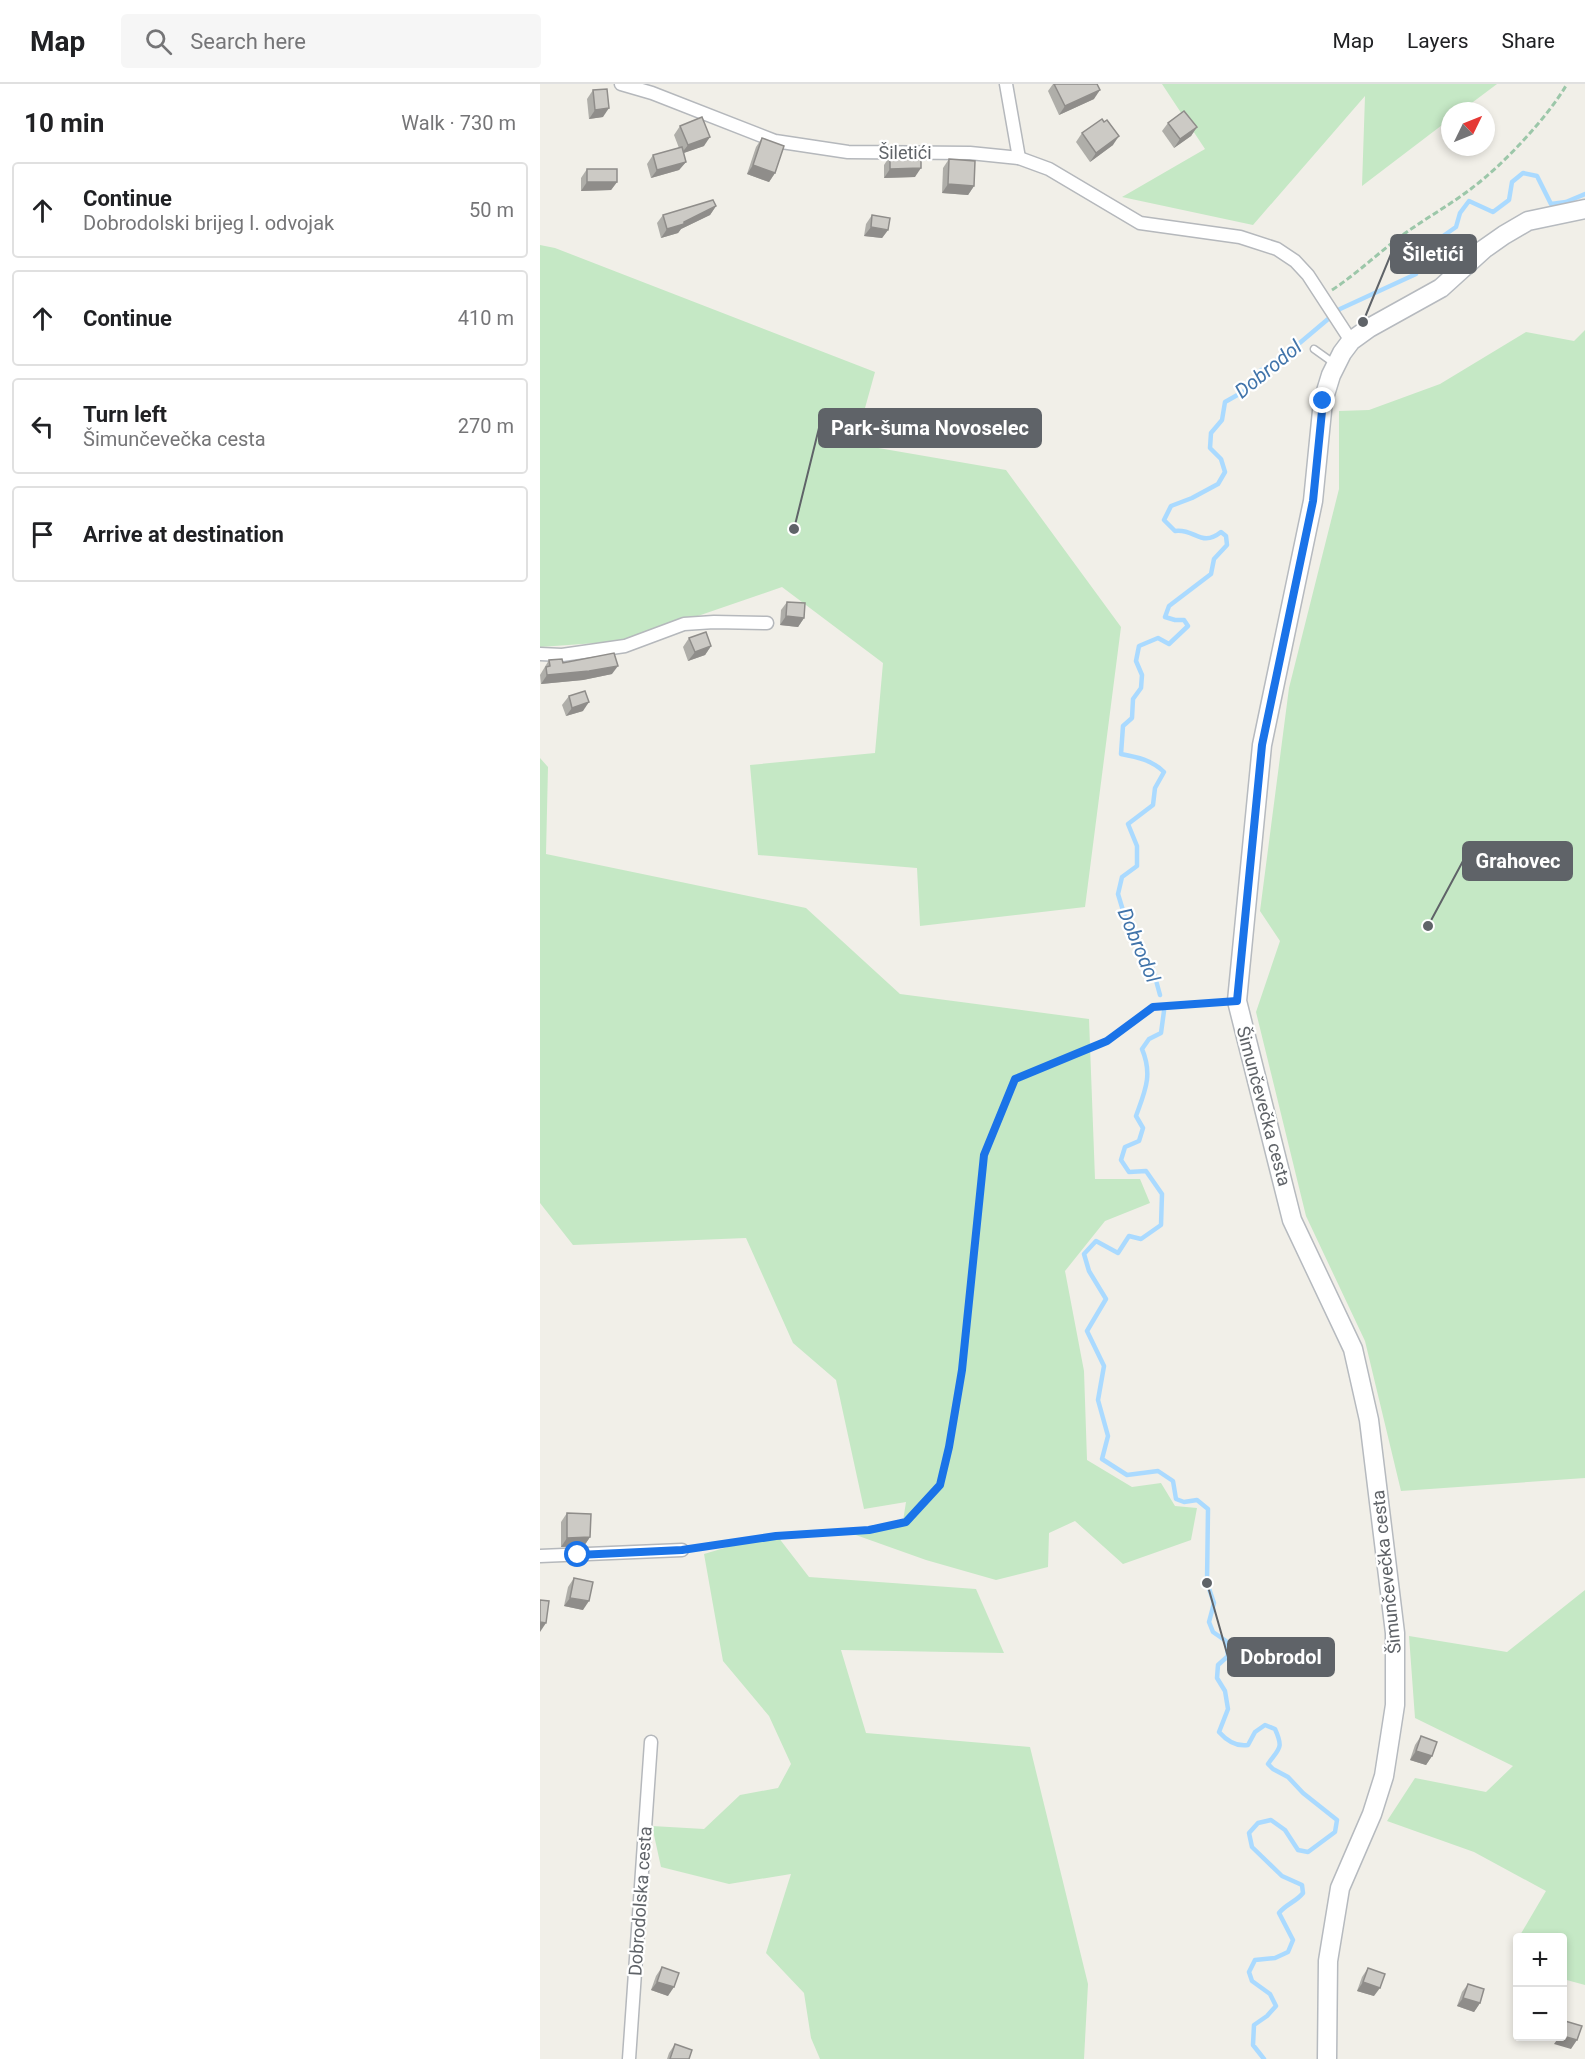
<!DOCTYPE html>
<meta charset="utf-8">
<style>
body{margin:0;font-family:Roboto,sans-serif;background:#f6f6f6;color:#202124}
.controls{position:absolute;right:18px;bottom:18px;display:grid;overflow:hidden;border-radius:6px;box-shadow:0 3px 9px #0003}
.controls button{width:54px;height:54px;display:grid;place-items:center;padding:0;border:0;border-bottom:2px solid #e0e0e0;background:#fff;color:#202124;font:30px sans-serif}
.compass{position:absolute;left:901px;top:18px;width:54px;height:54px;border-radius:50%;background:#fff;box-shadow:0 3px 9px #0003;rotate:47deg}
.stop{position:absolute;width:18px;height:18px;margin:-14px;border:4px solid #1a73e8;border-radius:50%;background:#fff}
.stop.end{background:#1a73e8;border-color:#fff;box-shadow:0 2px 6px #0008}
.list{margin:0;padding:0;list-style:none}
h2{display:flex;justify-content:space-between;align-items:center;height:78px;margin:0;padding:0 24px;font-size:26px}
h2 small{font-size:20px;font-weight:400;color:#757577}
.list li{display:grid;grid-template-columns:39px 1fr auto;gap:18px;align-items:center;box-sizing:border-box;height:96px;margin:0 12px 12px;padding:0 12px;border:2px solid #e0e0e0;border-radius:6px}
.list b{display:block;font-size:22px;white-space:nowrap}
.list p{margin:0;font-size:20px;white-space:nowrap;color:#757577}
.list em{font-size:20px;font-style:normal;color:#757577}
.icon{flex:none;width:33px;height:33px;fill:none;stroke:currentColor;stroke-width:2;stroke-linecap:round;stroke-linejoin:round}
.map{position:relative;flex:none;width:1045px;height:1975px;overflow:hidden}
header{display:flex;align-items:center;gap:36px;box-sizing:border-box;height:84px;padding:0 30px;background:#fff;border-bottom:2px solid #e0e0e0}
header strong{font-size:28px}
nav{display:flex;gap:33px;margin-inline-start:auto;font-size:21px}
.search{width:420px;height:54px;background:#f6f6f6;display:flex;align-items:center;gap:15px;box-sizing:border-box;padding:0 21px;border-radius:6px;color:#757577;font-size:22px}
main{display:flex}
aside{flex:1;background:#fff}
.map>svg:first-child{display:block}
.green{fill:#c5e8c5}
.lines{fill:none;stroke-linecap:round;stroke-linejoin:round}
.stream{stroke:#aadaff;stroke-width:4.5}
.lane-casing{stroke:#b5b8bc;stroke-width:9}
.street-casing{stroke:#b5b8bc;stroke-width:15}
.secondary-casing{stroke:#b6babf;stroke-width:21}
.path{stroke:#9cc7a9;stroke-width:3;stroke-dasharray:6 3;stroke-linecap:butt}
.lane{stroke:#fff;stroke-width:6}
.street{stroke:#fff;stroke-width:12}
.secondary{stroke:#fff;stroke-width:18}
.wall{fill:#afaea9}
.shaded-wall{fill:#8f8d8a}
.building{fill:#cccac5;stroke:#8f8d8a;stroke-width:1.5}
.route{stroke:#1a73e8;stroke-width:8}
.labels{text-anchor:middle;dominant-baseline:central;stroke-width:4.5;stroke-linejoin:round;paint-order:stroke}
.street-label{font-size:18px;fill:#5f6368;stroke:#fff}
.water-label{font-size:20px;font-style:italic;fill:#4174aa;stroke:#fff}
.leader{fill:none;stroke:#5f6368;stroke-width:2}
.callout-dot{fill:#5f6368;stroke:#fff;stroke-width:2}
.callout{fill:#5f6368;stroke:#5f6368;stroke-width:2}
.callout-label{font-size:20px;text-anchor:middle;font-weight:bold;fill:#fff}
</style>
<header>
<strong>Map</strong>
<div class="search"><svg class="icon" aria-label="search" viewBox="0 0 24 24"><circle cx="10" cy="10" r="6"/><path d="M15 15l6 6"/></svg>Search here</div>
<nav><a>Map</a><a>Layers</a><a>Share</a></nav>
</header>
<main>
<aside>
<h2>10 min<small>Walk · 730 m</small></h2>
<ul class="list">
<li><svg class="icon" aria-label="ahead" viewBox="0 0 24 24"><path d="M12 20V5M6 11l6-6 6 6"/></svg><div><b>Continue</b><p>Dobrodolski brijeg I. odvojak</p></div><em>50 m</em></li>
<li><svg class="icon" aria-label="ahead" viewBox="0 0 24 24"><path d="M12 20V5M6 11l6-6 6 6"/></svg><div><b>Continue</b></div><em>410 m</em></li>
<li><svg class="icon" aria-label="left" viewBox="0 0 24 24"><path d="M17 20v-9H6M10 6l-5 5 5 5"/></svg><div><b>Turn left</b><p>Šimunčevečka cesta</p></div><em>270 m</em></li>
<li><svg class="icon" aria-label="arrive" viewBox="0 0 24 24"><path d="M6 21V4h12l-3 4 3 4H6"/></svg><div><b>Arrive at destination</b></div></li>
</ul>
</aside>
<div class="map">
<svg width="1045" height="1975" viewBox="0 0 1045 1975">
<rect width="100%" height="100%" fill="#f1efe8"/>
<g class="green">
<path d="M622,0h335l-36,27h-11v8l-88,67 3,-90 -112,129 -131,-28 83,-48z"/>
<path d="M0,161l15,3 320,124 -20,72 151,26 115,157 -36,280 -165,19 -3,-58 -159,-13 -8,-90 125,-12 8,-90 -101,-76 -157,54 -85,6z"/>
<path d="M1045,246v1148l-184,13 -36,-150 -59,-125 -50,-204 24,-71 -20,-30 29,-223 50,-199v-78l30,-1 71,-26 86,-52 48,9z"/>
<path d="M0,674l8,9 -2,87 260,54 94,86 189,25 6,160h45l10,24 -45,18 -40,50 19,100 3,89 45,27 29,-4 14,23 22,2 -6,32 -68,24 -48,-43 -26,12 -1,34 -52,13 -70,-20 -73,-26 50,-13 3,-19 -42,7 -28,-129 -43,-37 -47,-105 -173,7 -33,-42z"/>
<path d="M235,1449l34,44 167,12 28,64 -163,-3 25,83 164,14 58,237 -4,75h-264l-9,-21 -7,-45 -38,-40 25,-79 -62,10 -68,-17 -9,-41 52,3 36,-34 38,-7 13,-24 -22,-48 -46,-55 -19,-107z"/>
<path d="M1045,1506v395l-22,-6v-41l-44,-1 27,-46 -72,-39 -87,-31 28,-43 71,14 27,-26 -98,-48 -6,-82 98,16z"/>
</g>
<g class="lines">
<g class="stream">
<path d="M620,911l-8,-29 -21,-29 -13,-43 4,-17 15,-11v-20l-9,-22 25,-19 2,-17 9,-16c-12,-12 -27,-15 -43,-18l2,-28 9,-8 1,-19 8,-11 1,-13 -6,-14 3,-15 19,-8 11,6 19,-18 -4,-6h-9l-10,-3 4,-11 42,-32 3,-15 13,-14 -1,-9 -5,-4c-20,16 -26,-4 -46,-1l-11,-11 7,-14 21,-8 26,-14 7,-12 -4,-13 -11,-11 1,-15 11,-13 3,-18 23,-13 12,-18 29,-19 51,-43 76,-35 10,-26 30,-21 4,-14 9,-12 24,11 16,-12 3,-18 11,-9 14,3 14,28 15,-2 19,-8"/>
<path d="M624,927l-3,22 -12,6 -7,10c11,26 3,42 -6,67l7,12 -4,13 -14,6 -4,13 8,12 17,-1 16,23 -1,31 -20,14 -12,-3 -11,17 -22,-12 -12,13 5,17 17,28 -19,32 17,35 -6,34 10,36 -6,23 25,16 31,-4 15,10 3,18 8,3 13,-2 11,9 -1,74 7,20 -5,19 4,10 13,9 2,15 -10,9 -1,13 8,13 3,18 -9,23c8,9 17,15 29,13l7,-13 10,-7 10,4c9,20 4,19 -7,35l5,5 15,8 15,16 34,27 -2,12 -27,20 -10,-2 -13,-20 -14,-10 -13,3 -9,10 3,14 30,29 20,9 1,8c-7,9 -17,11 -24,20l14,27 -5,12 -13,6 -20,2 -6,12 3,9 18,13 6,12 -9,10 -13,9 -1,20 11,14"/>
</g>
<defs>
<path id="lane" d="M774,265l21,15"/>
<g id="street">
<path d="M81,0l31,9 123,48 73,11 122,1 49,5 30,11 91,54 100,14 37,12 18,12 13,14 43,66"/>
<path d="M466,0l13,74"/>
<path d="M0,570l22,1 63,-9 59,-22 30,-2 53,1"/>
<path d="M0,1472l142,-6"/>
<path d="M89,1975l22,-317"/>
</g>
<path id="secondary" d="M787,1975l1,-98 12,-73 32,-74 12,-38 11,-71v-72l-26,-213 -16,-71 -61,-129 -55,-219 25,-256 51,-244 10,-100 8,-26 11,-22 9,-12 18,-13 72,-40 43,-39 20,-14 24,-14 57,-12"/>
</defs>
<use href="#lane" class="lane-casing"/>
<use href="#street" class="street-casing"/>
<use href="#secondary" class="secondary-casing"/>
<g class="path">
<path d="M792,206c26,-17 47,-38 72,-56 22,-16 46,-29 68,-46 31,-23 76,-71 95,-104"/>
<path d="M155,1464l81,-12 93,-6 37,-8 34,-37 9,-38 13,-77 22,-215 31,-76 92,-38 46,-34 68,-4"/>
</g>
<use href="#lane" class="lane"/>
<use href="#street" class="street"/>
<use href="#secondary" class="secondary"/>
</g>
<g class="wall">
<path d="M513,0h1l40,15 -35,16 -11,-24z"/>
<path d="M53,6l10,27 -14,2 -2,-20z"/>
<path d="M628,39l29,4 -6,9 -17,12 -12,-17z"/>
<path d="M140,42l24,20 -21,7 3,9 -7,8 -28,8 -4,-14 6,-9 26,-7 -5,-13z"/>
<path d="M542,49l31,12 -23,17 -14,-20z"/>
<path d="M222,54l13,35 -6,9 -22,-8 9,-27z"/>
<path d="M350,72l25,21 -31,1v-13z"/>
<path d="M409,75l25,27 -6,9 -26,-2 1,-25z"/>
<path d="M47,85l30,13 -6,8 -30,1v-13z"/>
<path d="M176,122l-6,9 -29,14 -3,4 -17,5 -4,-15 6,-8z"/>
<path d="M332,131l16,15 -6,8 -18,-2 2,-12z"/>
<path d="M247,518l17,16 -6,9 -18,-2 1,-15z"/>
<path d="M149,554l22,8 -6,9 -17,6 -5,-14z"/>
<path d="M9,576l14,3 49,11 -29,6 -42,4 -1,-9z"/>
<path d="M29,612l14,15 -17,5 -4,-11z"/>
<path d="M27,1429l23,24 -6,9 -23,1v-25z"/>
<path d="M34,1494l9,32 -19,-4 4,-19z"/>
<path d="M881,1652l11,20 -6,9 -16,-5 5,-15z"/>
<path d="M122,1883l6,29 -17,-6 5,-14z"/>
<path d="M828,1884l6,28 -17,-5 5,-14z"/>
<path d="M928,1900l12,19 -6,9 -17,-6 5,-14z"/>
<path d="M135,1960l14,15h-22l2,-6z"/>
</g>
<g class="shaded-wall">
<path d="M560,6l-6,9 -35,16 6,-9z"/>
<path d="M69,24l-6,9 -14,2 6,-9z"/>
<path d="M657,43l-6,9 -17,12 6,-9z"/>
<path d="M579,52l-6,9 -23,17 6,-9z"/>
<path d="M170,53l-6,9 -23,8 7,-9z"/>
<path d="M146,78l-7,8 -28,8 6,-8z"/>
<path d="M213,81l22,8 -6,9 -22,-8z"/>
<path d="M381,84l-6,9 -31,1 6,-9z"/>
<path d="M47,98h30l-6,8 -30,1z"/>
<path d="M408,100l26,2 -6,9 -26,-2z"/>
<path d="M176,122l-6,9 -29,14 -3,4 -17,5 6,-9z"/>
<path d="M331,143l17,3 -6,8 -18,-2z"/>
<path d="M246,532l18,2 -6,9 -18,-2z"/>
<path d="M171,562l-6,9 -17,6 7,-9z"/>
<path d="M78,582l-6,8 -29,6 -42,4 6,-9z"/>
<path d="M49,618l-6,9 -17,5 6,-8z"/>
<path d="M50,1453l-6,9 -23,1 6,-9z"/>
<path d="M30,1514l19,3 -6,9 -19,-4z"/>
<path d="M0,1538l6,1 -6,9z"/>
<path d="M876,1667l16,5 -6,9 -16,-5z"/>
<path d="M117,1898l17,5 -6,9 -17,-6z"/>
<path d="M823,1898l17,6 -6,8 -17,-5z"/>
<path d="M923,1914l17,5 -6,9 -17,-6z"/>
<path d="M1023,1952l14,4 -6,9 -17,-5 5,-7h4z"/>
</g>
<g class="building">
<path d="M514,0h43l3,6 -35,16z"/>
<path d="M67,5l2,19 -14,2 -2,-20z"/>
<path d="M644,27l13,16 -17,12 -12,-16z"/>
<path d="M162,33l8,20 -22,8 -8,-19z"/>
<path d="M562,35l2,3 3,-2 12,16 -23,17 -14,-20z"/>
<path d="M222,54l22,8 -9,27 -22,-8z"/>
<path d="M142,63l4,15 -29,8 -4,-15z"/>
<path d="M381,71v13l-31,1v-13z"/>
<path d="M409,75l26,2 -1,25 -26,-2z"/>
<rect x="47" y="85" width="30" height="13"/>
<path d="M173,116l3,6 -32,16v2l-17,5 -4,-14z"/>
<path d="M332,131l18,3 -2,12 -17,-3z"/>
<path d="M247,518l18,1 -1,15 -18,-2z"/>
<path d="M166,548l5,14 -16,6 -6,-14z"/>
<path d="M74,569l4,13 -29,5 -42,4 -1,-8 4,-1 -1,-6 13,-1 1,4z"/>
<path d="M45,607l4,11 -17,6 -3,-12z"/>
<path d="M27,1429l24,1 -1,23 -23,1z"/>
<path d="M34,1494l19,4 -4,19 -19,-3z"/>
<path d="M0,1516l9,1 -3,22 -6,-1z"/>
<path d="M881,1652l16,6 -5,14 -16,-5z"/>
<path d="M122,1883l17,6 -5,14 -17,-5z"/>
<path d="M828,1884l17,6 -5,14 -17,-6z"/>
<path d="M928,1900l16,5 -4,14 -17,-5z"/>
<path d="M1025,1937l17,5 -5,14 -14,-4v-8z"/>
<path d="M135,1960l17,6 -3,9h-19z"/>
</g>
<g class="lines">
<path class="route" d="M38,1471l104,-5 94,-14 93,-6 37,-8 34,-37 9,-38 13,-77 22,-215 31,-76 92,-38 46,-34 84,-6 25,-256 51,-244 10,-100"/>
</g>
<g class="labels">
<g class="street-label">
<text x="365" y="68">Šiletići</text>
<text transform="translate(724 1022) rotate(75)">Šimunčevečka cesta</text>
<text transform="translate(846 1488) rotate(-96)">Šimunčevečka cesta</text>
<text transform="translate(100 1817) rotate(-86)">Dobrodolska cesta</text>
</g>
<g class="water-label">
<text transform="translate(728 285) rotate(-39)">Dobrodol</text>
<text transform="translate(599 861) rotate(67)">Dobrodol</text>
</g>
</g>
<path class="leader" d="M823 238L851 170M254 445L279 344M888 842L923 777M667 1499L688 1573"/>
<g class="callout-dot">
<circle cx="823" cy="238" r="6"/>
<circle cx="254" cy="445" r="6"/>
<circle cx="888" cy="842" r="6"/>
<circle cx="667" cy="1499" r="6"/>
</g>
<g class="callout">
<rect x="851" y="151" width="85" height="38" rx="6"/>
<rect x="279" y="325" width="222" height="38" rx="6"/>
<rect x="923" y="758" width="109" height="38" rx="6"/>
<rect x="688" y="1554" width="106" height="38" rx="6"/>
</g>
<g class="callout-label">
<text x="893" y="177">Šiletići</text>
<text x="390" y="351">Park-šuma Novoselec</text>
<text x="978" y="784">Grahovec</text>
<text x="741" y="1580">Dobrodol</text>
</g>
</svg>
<div class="controls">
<button>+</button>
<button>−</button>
</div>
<svg class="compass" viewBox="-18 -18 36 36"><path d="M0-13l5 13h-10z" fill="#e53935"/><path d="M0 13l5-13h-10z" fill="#757577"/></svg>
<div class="stop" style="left:38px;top:1471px"></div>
<div class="stop end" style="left:783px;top:317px"></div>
</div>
</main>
